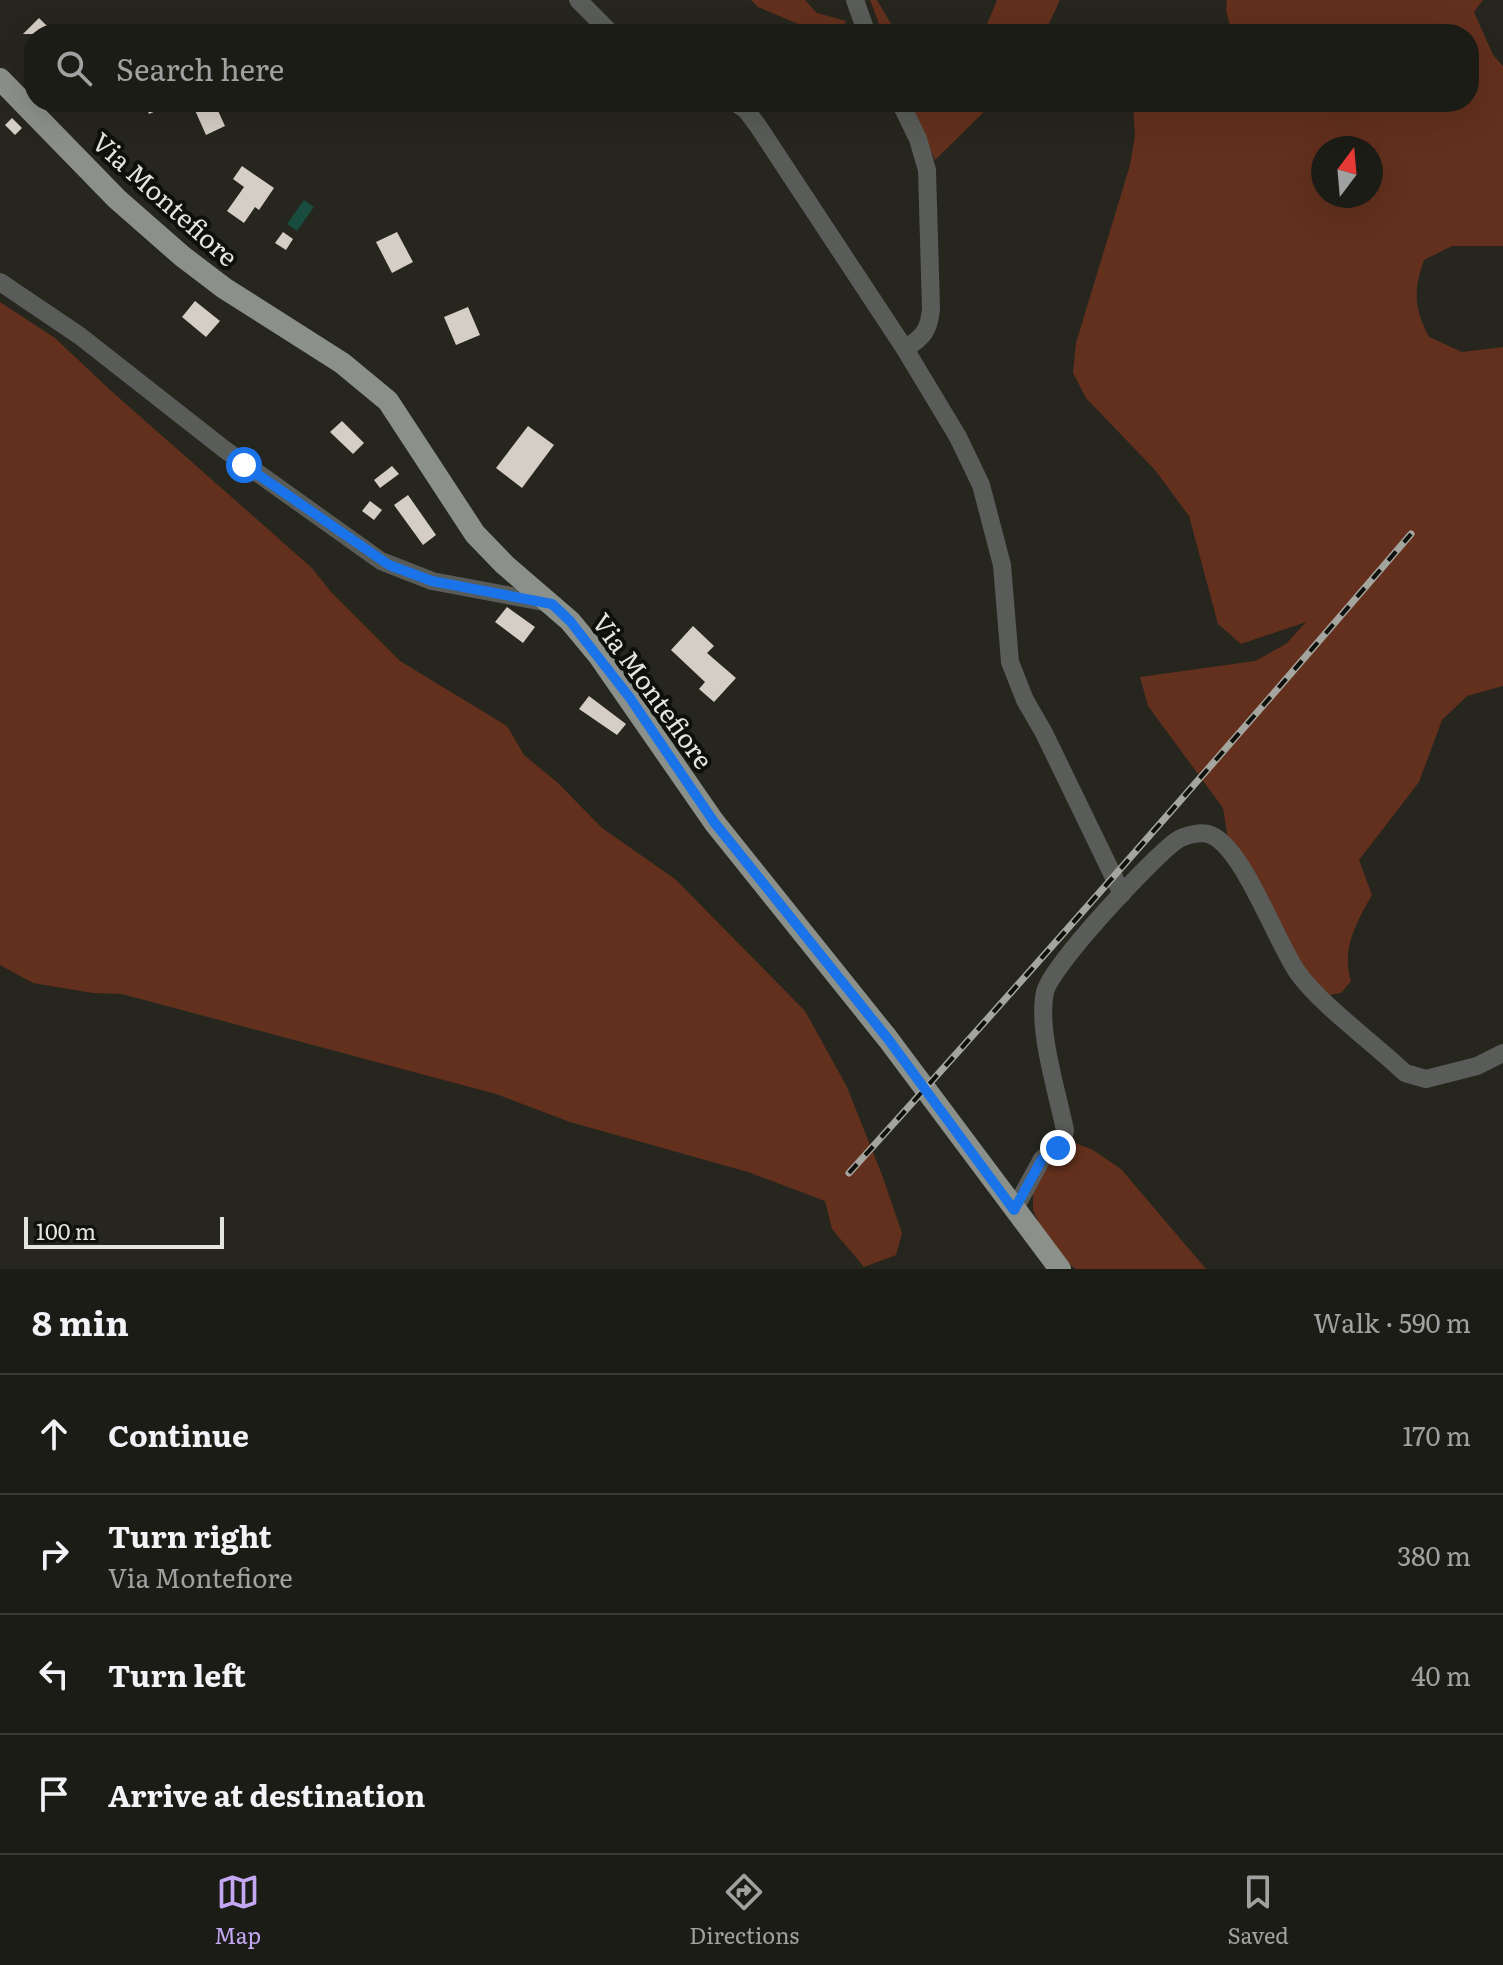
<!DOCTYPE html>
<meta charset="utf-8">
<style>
body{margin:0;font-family:Literata,serif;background:#292923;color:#f1f3f6}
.compass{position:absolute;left:1311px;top:136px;width:72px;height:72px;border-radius:50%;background:#1c1c16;box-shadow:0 8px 32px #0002;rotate:16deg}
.scale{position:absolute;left:24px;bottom:20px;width:200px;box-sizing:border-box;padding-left:8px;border:4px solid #e5e5e0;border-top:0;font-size:22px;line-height:28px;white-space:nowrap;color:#e5e5e0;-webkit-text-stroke:6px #0f0f0c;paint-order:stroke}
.stop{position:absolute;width:24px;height:24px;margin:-18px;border:6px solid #1a73e8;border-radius:50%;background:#fff}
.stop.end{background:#1a73e8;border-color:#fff;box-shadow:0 2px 8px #0008}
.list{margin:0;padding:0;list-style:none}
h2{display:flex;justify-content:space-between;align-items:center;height:104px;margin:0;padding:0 32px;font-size:34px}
h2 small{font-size:26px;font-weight:400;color:#a0a1a1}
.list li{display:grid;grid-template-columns:52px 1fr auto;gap:24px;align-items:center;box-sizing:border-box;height:120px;padding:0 32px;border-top:2px solid #3a3a35}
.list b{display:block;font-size:30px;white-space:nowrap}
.list p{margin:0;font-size:26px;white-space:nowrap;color:#a0a1a1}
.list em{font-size:26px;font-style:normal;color:#a0a1a1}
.icon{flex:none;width:44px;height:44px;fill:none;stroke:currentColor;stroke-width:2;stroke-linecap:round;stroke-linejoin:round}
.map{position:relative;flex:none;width:1503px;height:1269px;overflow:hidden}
.search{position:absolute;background:#1c1c16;box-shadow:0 8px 32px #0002;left:24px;right:24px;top:24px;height:88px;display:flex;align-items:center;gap:20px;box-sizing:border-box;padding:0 28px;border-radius:32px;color:#a0a1a1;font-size:30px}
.sheet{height:584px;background:#1c1c16}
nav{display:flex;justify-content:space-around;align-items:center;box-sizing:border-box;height:112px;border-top:2px solid #3a3a35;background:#1c1c16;font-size:22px;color:#a0a1a1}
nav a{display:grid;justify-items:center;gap:4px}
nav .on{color:#c3a7f2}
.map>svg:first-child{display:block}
.green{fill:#63301d;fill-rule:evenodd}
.water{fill:#184c3f}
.building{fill:#d5cec5}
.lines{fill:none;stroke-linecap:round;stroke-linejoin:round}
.minor{stroke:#595c58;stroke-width:18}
.major{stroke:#8b918a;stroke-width:22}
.rail-casing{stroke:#a5a59f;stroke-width:7}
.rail{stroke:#0f0f0c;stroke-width:4;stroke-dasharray:12;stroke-linecap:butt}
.route{stroke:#1a73e8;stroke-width:10}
.labels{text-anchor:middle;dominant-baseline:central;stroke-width:8;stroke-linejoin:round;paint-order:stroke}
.street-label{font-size:26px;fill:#e5e5e0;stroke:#0f0f0c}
</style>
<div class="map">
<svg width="1503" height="1269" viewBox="0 0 1503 1269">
<rect width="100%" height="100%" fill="#26261e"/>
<g class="green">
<path d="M751,0h54l12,13 29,8 -7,13h-17l-64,-27z"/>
<path d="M870,0h7l20,34h-14z"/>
<path d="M997,0h63l-16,34h-61z"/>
<path d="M1227,0h256l-9,12 19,43 10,11v180h-51l-28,14c-11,31 -10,48 5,77l33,15 41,-5v339l-36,10 -25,24 -23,62 -60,78 13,35c-16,28 -31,54 -21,86l-10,12 -11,2 -20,-18 -81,-132 -6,-37 -75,-102 -8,-29 115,-16 31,-17 20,-22 -65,22 -23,-20 -29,-108 -34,-46 -69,-72 -13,-25 3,-30 54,-178 5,-29 -2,-30 10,-4h326v-68h-237l-6,-24zM1323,148h48v48h-48z"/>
<path d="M909,102h85l-59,58z"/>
<path d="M0,302l55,36 54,51 203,179 19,24 69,69 107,65 17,29 34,28 44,45 73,51 130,132 42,76 35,88 20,58 -6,22 -32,12 -32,-38 -7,-28 -77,-29 -178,-50 -74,-28 -374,-100 -29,-1 -60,-10 -33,-18z"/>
<path d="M1070,1141l23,9 28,19 85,100h-130l-25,-19 -18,-40v-19l6,-17z"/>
</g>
<path class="water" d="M304,200l10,7 -17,24 -10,-7z"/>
<g class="building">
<path d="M39,18l10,10 -7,6h-19z"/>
<path d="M144,102h33l-28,12z"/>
<path d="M208,102h6l11,24 -19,9 -12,-27z"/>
<path d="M12,118l10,10 -7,7 -10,-10z"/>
<path d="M242,166l32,22 -15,22 -4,-3 -11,16 -17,-12 17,-24 -11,-8z"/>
<path d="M283,232l10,7 -7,11 -11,-7z"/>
<path d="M397,232l16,30 -21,11 -16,-31z"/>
<path d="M195,301l25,20 -14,16 -24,-20z"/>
<path d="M468,307l12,28 -24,10 -12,-28z"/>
<path d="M342,421l22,22 -11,11 -23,-22z"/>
<path d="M528,426l26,19 -32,43 -26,-20z"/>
<path d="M392,466l7,8 -19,14 -6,-8z"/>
<path d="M408,495l28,40 -13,10 -29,-40z"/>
<path d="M370,501l12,9 -8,10 -12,-9z"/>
<path d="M507,607l28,20 -12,16 -28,-21z"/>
<path d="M693,626l21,20 -7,7 29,25 -22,24 -15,-13 6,-7 -34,-32z"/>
<path d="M589,696l37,28 -9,11 -38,-26z"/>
</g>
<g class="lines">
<g class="minor">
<path d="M578,0l34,34"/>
<path d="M855,0l12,34"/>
<path d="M734,102l12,8 12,16 147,223 53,88 23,48 21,80 8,97 15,38 19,33 78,161"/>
<path d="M900,102l18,37 9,31 4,139c-2,22 -8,28 -26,40"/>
<path d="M0,282l80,54 144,113 157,112 51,20 117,22"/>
<path d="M1014,1210l28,-51 21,-18 2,-11c-8,-39 -28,-101 -20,-138 6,-26 106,-133 131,-151 8,-6 26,-10 35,-6 33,14 65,107 87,138 24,33 76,70 107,100l21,6 51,-13 26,-13"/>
</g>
<path class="major" d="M0,79l117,120 65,57 42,32 118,75 46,38 87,133 30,31 65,56 29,35 115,166 174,217 172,230"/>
<defs>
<path id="rail" d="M849,1173c190,-210 377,-423 562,-639"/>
</defs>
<use href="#rail" class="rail-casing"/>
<use href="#rail" class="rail"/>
</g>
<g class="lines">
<path class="route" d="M244,465l145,100 43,16 120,23 18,17 60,77 84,124 174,217 126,171 28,-51 16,-11"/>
</g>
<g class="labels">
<g class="street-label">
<text transform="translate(166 198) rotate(42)">Via Montefiore</text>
<text transform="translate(654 690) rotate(54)">Via Montefiore</text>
</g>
</g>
</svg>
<svg class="compass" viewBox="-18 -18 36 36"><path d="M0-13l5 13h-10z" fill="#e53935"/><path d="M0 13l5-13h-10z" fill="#a0a1a1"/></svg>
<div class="scale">100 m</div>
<div class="stop" style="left:244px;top:465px"></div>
<div class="stop end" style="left:1058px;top:1148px"></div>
<div class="search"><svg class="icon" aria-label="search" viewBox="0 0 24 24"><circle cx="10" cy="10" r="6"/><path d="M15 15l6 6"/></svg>Search here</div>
</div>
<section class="sheet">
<h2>8 min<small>Walk · 590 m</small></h2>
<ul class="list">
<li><svg class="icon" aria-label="ahead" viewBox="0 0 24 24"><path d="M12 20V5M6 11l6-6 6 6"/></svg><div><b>Continue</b></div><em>170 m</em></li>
<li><svg class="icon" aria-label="right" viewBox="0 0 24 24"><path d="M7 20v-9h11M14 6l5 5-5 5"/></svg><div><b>Turn right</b><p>Via Montefiore</p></div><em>380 m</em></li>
<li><svg class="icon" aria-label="left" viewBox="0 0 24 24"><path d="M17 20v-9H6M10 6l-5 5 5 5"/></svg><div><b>Turn left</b></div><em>40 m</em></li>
<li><svg class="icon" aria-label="arrive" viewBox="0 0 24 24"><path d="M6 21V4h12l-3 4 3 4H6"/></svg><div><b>Arrive at destination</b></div></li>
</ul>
</section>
<nav>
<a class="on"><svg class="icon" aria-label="map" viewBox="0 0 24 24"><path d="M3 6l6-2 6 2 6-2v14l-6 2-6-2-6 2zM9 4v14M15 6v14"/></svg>Map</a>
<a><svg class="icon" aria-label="directions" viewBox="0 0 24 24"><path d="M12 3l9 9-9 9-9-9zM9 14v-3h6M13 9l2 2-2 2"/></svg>Directions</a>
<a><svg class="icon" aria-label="saved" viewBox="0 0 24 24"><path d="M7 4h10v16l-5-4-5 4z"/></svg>Saved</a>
</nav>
